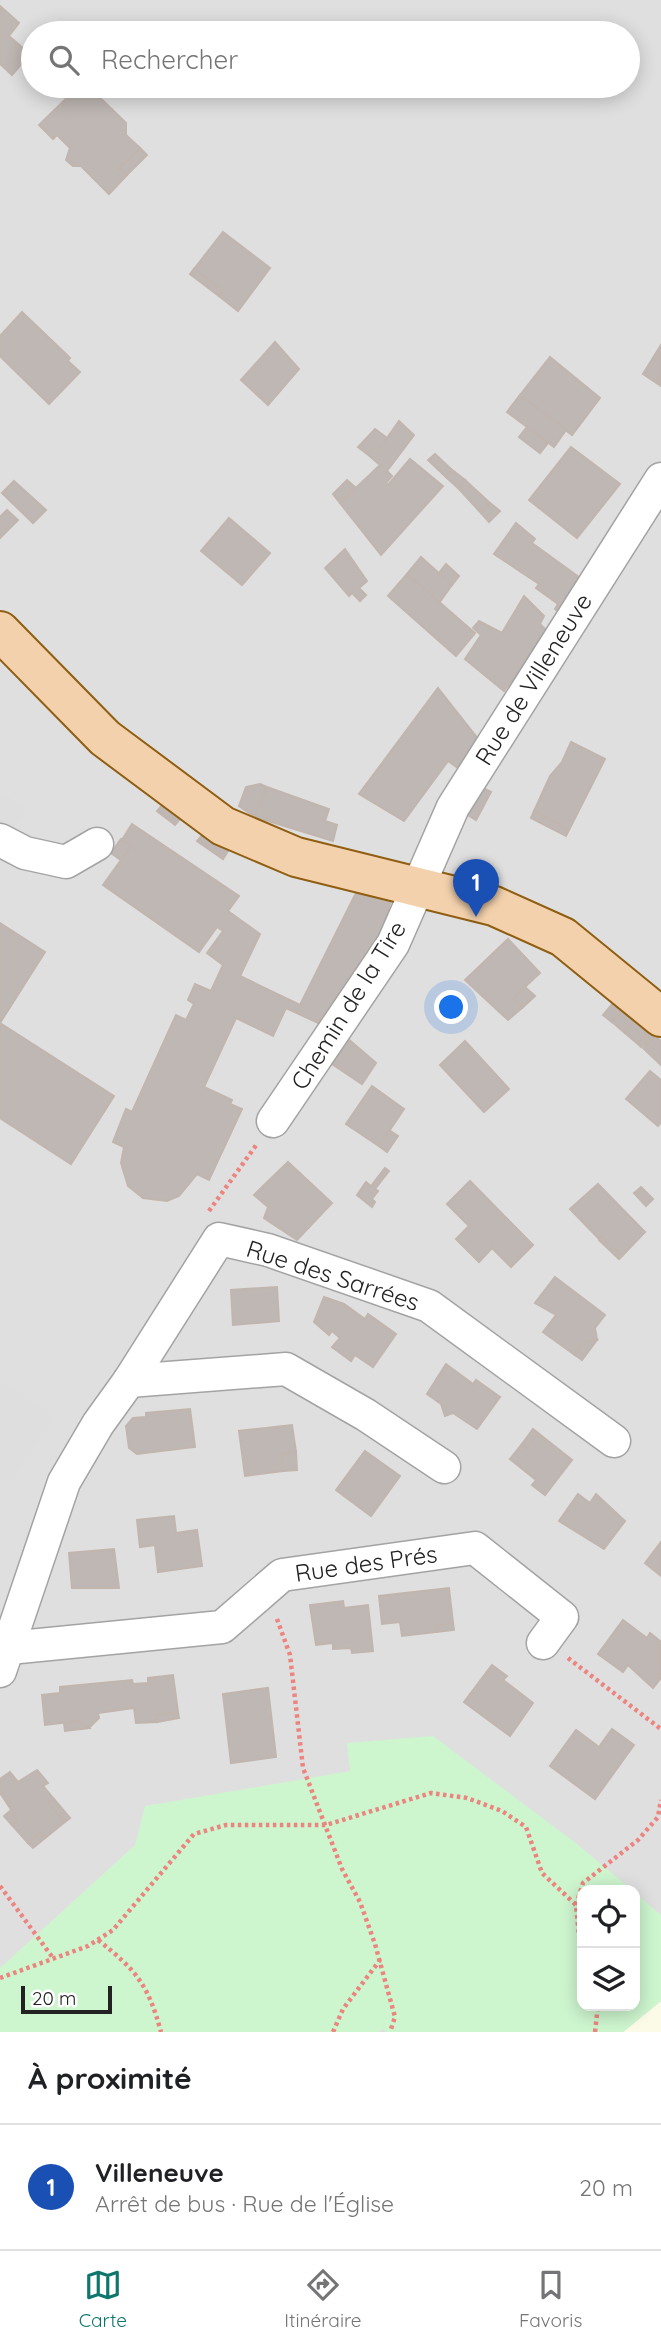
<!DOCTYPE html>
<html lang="fr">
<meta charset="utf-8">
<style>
body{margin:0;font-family:Quicksand,sans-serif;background:#f6f6f6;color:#202124}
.controls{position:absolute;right:21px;bottom:21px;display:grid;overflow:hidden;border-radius:14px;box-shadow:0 4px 18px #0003}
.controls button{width:63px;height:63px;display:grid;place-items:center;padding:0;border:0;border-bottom:2px solid #e0e0e0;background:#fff;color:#202124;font:35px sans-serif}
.scale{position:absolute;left:21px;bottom:18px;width:91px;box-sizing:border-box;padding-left:7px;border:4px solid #222;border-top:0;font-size:19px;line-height:24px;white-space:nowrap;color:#222;-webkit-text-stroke:5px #fff;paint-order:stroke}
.you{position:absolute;left:452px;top:1008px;width:24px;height:24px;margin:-18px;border:5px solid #fff;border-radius:50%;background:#1a73e8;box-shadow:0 0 0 10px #1a73e833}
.badge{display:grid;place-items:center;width:46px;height:46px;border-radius:50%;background:#0f766e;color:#fff;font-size:23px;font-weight:700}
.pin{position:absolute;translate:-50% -58px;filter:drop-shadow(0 2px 4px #0008)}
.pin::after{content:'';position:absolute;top:37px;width:24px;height:21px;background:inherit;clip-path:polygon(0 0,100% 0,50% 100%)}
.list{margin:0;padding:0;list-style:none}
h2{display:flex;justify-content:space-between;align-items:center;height:91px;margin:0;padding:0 28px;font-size:30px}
h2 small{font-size:23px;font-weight:400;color:#757577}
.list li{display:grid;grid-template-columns:46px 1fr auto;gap:21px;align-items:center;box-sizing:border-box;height:126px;padding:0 28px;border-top:2px solid #e0e0e0}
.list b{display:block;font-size:26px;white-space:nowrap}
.list p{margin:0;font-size:23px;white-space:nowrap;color:#757577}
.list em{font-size:23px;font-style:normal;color:#757577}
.icon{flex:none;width:38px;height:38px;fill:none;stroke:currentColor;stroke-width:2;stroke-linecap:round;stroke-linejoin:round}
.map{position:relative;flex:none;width:661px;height:2032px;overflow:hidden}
.search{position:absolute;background:#fff;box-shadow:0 4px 18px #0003;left:21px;right:21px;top:21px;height:77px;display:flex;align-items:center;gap:18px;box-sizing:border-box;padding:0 24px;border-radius:38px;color:#757577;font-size:26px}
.sheet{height:217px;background:#fff}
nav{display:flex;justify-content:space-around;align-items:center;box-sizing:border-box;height:98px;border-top:2px solid #e0e0e0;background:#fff;font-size:19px;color:#757577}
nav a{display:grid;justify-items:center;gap:4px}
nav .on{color:#0f766e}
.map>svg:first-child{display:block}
.residential{fill:#e0dfdf;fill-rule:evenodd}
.education{fill:#fcfbe8}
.park{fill:#cdf5ce}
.parking{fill:#dedede}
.building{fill:#beb7b3;stroke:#c1b5ae;stroke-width:2}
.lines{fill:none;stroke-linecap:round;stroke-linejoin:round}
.minor-casing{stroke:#a3a3a3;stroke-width:35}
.major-casing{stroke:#8f5e11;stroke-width:42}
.path{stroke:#ec8580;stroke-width:4.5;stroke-dasharray:3.5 3.5;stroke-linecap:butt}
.minor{stroke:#fff;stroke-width:32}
.major{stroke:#f3d1ad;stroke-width:38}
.labels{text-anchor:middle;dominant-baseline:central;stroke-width:6;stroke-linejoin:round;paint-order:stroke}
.street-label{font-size:24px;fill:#222;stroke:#fff}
</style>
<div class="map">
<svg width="661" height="2032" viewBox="0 0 661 2032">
<rect width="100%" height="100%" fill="#f1eeea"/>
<path class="residential" d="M0,0h661v2032h-661zM33,33h595v53h-595zM582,1890h53v116h-53z"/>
<path class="education" d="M661,2001v31h-38z"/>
<path class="park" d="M433,1736l144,108 55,46h-50v116h53v-113l26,22v86l-38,31h-237l-3,-3 -4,3h-379v-64l135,-123 10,-39 205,-35 -3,-28z"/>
<g class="parking">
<path d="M0,793l26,14 -12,22 -14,-7z"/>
<path d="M0,1380l54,36 -44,65 -10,-6z"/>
</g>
<g class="building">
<path d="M0,6l19,17 -10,13 21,18 -18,21 -12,-11z"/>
<path d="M79,86h9l38,37v12l14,13 -21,20 8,7 -18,19 -28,-28h-8l-7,-6 4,-12 -13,-13 -4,4 -14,-14z"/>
<path d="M140,148l7,7 -20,20 -8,-7z"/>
<path d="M223,232l47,36 -32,43 -19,-15 4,-5 -29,-22z"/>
<path d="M194,269l29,22 -4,5 -29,-22z"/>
<path d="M22,312l48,46 -2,3 12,11 -31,32 -49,-48v-20z"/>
<path d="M275,342l24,27 -31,36 -27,-25z"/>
<path d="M661,345v41l-18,-12z"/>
<path d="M550,357l50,41 -28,37 -52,-40z"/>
<path d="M520,395l46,35 -12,17 -47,-35z"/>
<path d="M399,421l15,14 -27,36 5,5 -6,7 2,2 22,-26 33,27 -62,69 -41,-52 40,-38 -14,-12 16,-8z"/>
<path d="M527,427l21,16 -8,10 -21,-16z"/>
<path d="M375,429l12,9 -5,7 -16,8 -8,-6z"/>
<path d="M571,447l49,37 -43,54 -48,-38z"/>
<path d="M435,454l16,15 -4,9 -19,-18z"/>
<path d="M451,469l14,11 -7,8 -11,-10z"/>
<path d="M347,480l8,7 -15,16 -7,-9z"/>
<path d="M465,480l25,23 -9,10 -23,-25z"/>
<path d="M14,481l32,29 -13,13 -31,-30z"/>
<path d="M490,503l10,8 -11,11 -8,-9z"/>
<path d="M7,510l11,10 -18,18v-21z"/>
<path d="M229,518l41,35 -28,32 -41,-34z"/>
<path d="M516,523l19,16 -3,4 55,40 -22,34 -10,-8 3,-5 -22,-16 3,-4 -45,-30z"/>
<path d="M345,549l22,32 -8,7 7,7 -6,6 -8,-8 -3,3 -24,-28z"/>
<path d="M421,557l31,28 -13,18 -32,-29z"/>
<path d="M446,564l13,12 -7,9 -13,-12z"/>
<path d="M407,574l68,59 -19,23 -68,-60z"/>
<path d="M524,596l20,20 -4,8 7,7 -43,60 -39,-32 16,-24 -8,-7 6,-7 23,12z"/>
<path d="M438,688l41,52 -18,30 -13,-9 -44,60 -45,-27z"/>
<path d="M571,742l34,17 -36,71 -35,-19 16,-35 12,-14z"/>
<path d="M260,784l7,3 -12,30 -16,-11 7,-19z"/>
<path d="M267,787l62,22 -4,12 12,4 -4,16 -78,-24z"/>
<path d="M481,787l10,5 -15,28 -10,-6z"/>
<path d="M163,804l18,14 -6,7 -18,-14z"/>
<path d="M534,811l35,19 -3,6 -35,-18z"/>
<path d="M132,824l107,72 -11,15 32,23 -20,42 60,29 60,-120 33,8 -11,38 -49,89 -11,-5 -4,8 -32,-15 -13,28 -37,-18 -32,69 28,13 -2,4 12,5 -33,71 -12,-6 -18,22 -12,5 -24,-3 -15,-12 -7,-23 3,-16 -11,-5 13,-33 6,3 44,-97 10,5 8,-16 -6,-4 7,-16 16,7 12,-26 -16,-12 16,-22 -6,-4 -18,25 -96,-67 28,-39 -9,-6z"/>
<path d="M203,834l25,17 -5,8 -26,-18z"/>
<path d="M121,839l10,7 -10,14 -10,-7z"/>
<path d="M0,923l45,29 -45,71z"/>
<path d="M508,939l32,34 -27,25 9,10 -14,12 -43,-40z"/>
<path d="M525,987l10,9 -13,12 -9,-10z"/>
<path d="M614,1002l9,7 -11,13 -9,-7z"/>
<path d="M623,1009l12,11 -10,13 -13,-11z"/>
<path d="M635,1020l13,10 -10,14 -13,-11z"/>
<path d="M0,1023l114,73 -43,68 -71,-46z"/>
<path d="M648,1030l6,5 -13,12 -3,-3z"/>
<path d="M655,1036l6,5v24l-18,-17z"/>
<path d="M347,1038l29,25 -14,21 -33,-22z"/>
<path d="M465,1041l44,48 -25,23 -44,-47z"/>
<path d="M650,1071l11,9v42l-3,4 -32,-27z"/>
<path d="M372,1086l32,23 -25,37 -33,-22z"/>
<path d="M389,1130l9,6 -11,16 -8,-6z"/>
<path d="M288,1162l44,41 -35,37 -33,-22 4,-11 -14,-12z"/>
<path d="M385,1168l4,3 -14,18 3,2 -6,8 3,3 -3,5 -15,-12 9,-13 5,4z"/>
<path d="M470,1181l63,64 -22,22 -19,-19 -13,14 -23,-23 13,-13 -22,-22z"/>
<path d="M598,1184l47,48 -23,24 -20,-19 -3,2 -29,-30z"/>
<path d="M641,1187l12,12 -7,7 -12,-13z"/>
<path d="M602,1237l20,19 -3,3 -20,-19z"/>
<path d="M555,1277l50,38 -10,13 2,12 -13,2 -9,13 -32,-23 13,-17 -21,-12z"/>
<path d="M277,1287l2,34 -46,4 -2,-35z"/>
<path d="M324,1297l20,7 21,15 3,-5 28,20 -23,33 -18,-12 -4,6 -19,-14 8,-9 -8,-7 -3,4 -15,-13z"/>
<path d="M597,1340l-15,20 -7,-5 9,-13z"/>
<path d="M446,1364l27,20 3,-4 24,17 -23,32 -24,-16 -8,3 -4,-12 -14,-10z"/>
<path d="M190,1409l5,38 -58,7 -8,-6 -3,-22 7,-8 13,-1v-4z"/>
<path d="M292,1425l4,27 -14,2 2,17 -39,5 -6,-45z"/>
<path d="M533,1429l5,4 -11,15 -5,-4z"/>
<path d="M538,1433l34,27 -27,35 -13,-10 4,-5 -26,-21 12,-15 5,4z"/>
<path d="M365,1451l35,25 -29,40 -35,-26z"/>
<path d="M296,1452l1,18 -13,1 -2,-17z"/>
<path d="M578,1494l12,9 6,-9 29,27 -21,28 -45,-28z"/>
<path d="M174,1516l2,17 21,-3 5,36 -44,6 -3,-27 -15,2 -3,-27z"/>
<path d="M661,1542v34l-16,-13z"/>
<path d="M114,1549l5,39h-47l-3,-35z"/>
<path d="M449,1588l4,35 -17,3 1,6 -35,4 -2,-14 -18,2 -3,-28z"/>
<path d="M343,1601l1,7 24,-3 5,46 -21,2 -1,-5 -18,1v-6l-17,2 -6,-40z"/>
<path d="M623,1620l24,18 3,-5 10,8 1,37 -8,10 -25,-23 -5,7 -25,-18z"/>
<path d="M453,1623l1,7 -17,2 -1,-6z"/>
<path d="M492,1665l15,11 -4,4 30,23 -23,33 -46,-34z"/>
<path d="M173,1675l5,37 -22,3 1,7 -21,1 -2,-15 -36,5 1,5 -10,10 -11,-7 -33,4 -3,-30 18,-2v-6l72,-7 1,4 15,-1v-5z"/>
<path d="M268,1688l8,69 -45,6 -8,-69z"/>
<path d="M178,1712l1,6 -22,4 -1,-7z"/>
<path d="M78,1721l11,7 -24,3 -1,-8z"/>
<path d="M612,1729l22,16 -39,54 -45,-33 26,-36 23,17z"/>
<path d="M37,1770l11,13 -5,3 11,13 -6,4 17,19 -20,16 -5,-6 -12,11 -16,-18 6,-5 -18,-27v-14l10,-7 8,10z"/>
<path d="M54,1799l16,19 -5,4 -17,-19z"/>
<path d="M10,1811l8,9 -6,5 -8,-9z"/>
<path d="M40,1832l5,6 -12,10 -5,-5z"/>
</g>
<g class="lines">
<defs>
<g id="minor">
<path d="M0,840l25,13 41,9 31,-18"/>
<path d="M273,1121l120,-177 60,-137 208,-328"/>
<path d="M129,1381l157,-12 80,46 78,52"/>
<path d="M9,1648l213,-21 60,-52 193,-27 87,69 -19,26"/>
<path d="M0,1671l64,-189 34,-58 31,-43 90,-142 49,11 161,56 185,135"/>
</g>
<path id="major" d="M0,631l105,107 118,88 73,31 198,49 69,31 98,80"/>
</defs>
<use href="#minor" class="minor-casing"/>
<use href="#major" class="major-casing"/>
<g class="path">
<path d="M209,1211l48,-67"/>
<path d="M277,1619l13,36 13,113 39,101 18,33 15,42 20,73 -5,15"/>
<path d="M568,1658l93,71"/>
<path d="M0,1886l53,72"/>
<path d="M576,1905l7,-22 55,-43 20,-23 3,-17"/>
<path d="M98,1940c38,30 50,44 63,92"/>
<path d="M0,1978l88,-32 25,-16 81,-96 32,-9h100l105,-32 36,5 35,13 24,16 16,46 34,32 6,61"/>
<path d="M333,2032l10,-23 37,-49"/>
<path d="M595,2032l3,-26"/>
</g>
<use href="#minor" class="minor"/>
<use href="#major" class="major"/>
</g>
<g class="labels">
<g class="street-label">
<text transform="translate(533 679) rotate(-58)">Rue de Villeneuve</text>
<text transform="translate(348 1005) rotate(-58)">Chemin de la Tire</text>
<text transform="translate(333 1275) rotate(18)">Rue des Sarrées</text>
<text transform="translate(366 1563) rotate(-8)">Rue des Prés</text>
</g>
</g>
</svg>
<div class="controls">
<button><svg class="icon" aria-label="locate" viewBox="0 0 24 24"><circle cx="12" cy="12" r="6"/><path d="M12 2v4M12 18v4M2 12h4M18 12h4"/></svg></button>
<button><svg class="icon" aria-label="layers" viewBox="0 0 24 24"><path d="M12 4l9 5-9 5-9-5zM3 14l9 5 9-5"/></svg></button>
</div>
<div class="scale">20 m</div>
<div class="you"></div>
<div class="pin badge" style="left:476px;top:917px;background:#1a4fb4">1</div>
<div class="search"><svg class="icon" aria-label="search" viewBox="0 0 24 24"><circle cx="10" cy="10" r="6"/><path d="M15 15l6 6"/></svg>Rechercher</div>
</div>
<section class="sheet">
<h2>À proximité<small></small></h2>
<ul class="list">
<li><span class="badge" style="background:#1a4fb4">1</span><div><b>Villeneuve</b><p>Arrêt de bus · Rue de l'Église</p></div><em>20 m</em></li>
</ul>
</section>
<nav>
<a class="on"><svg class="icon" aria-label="map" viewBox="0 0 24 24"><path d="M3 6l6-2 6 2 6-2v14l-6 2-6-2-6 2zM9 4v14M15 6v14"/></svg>Carte</a>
<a><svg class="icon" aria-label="directions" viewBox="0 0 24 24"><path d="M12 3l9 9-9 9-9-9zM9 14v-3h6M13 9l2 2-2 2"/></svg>Itinéraire</a>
<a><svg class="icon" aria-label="saved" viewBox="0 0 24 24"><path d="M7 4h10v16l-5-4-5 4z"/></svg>Favoris</a>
</nav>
